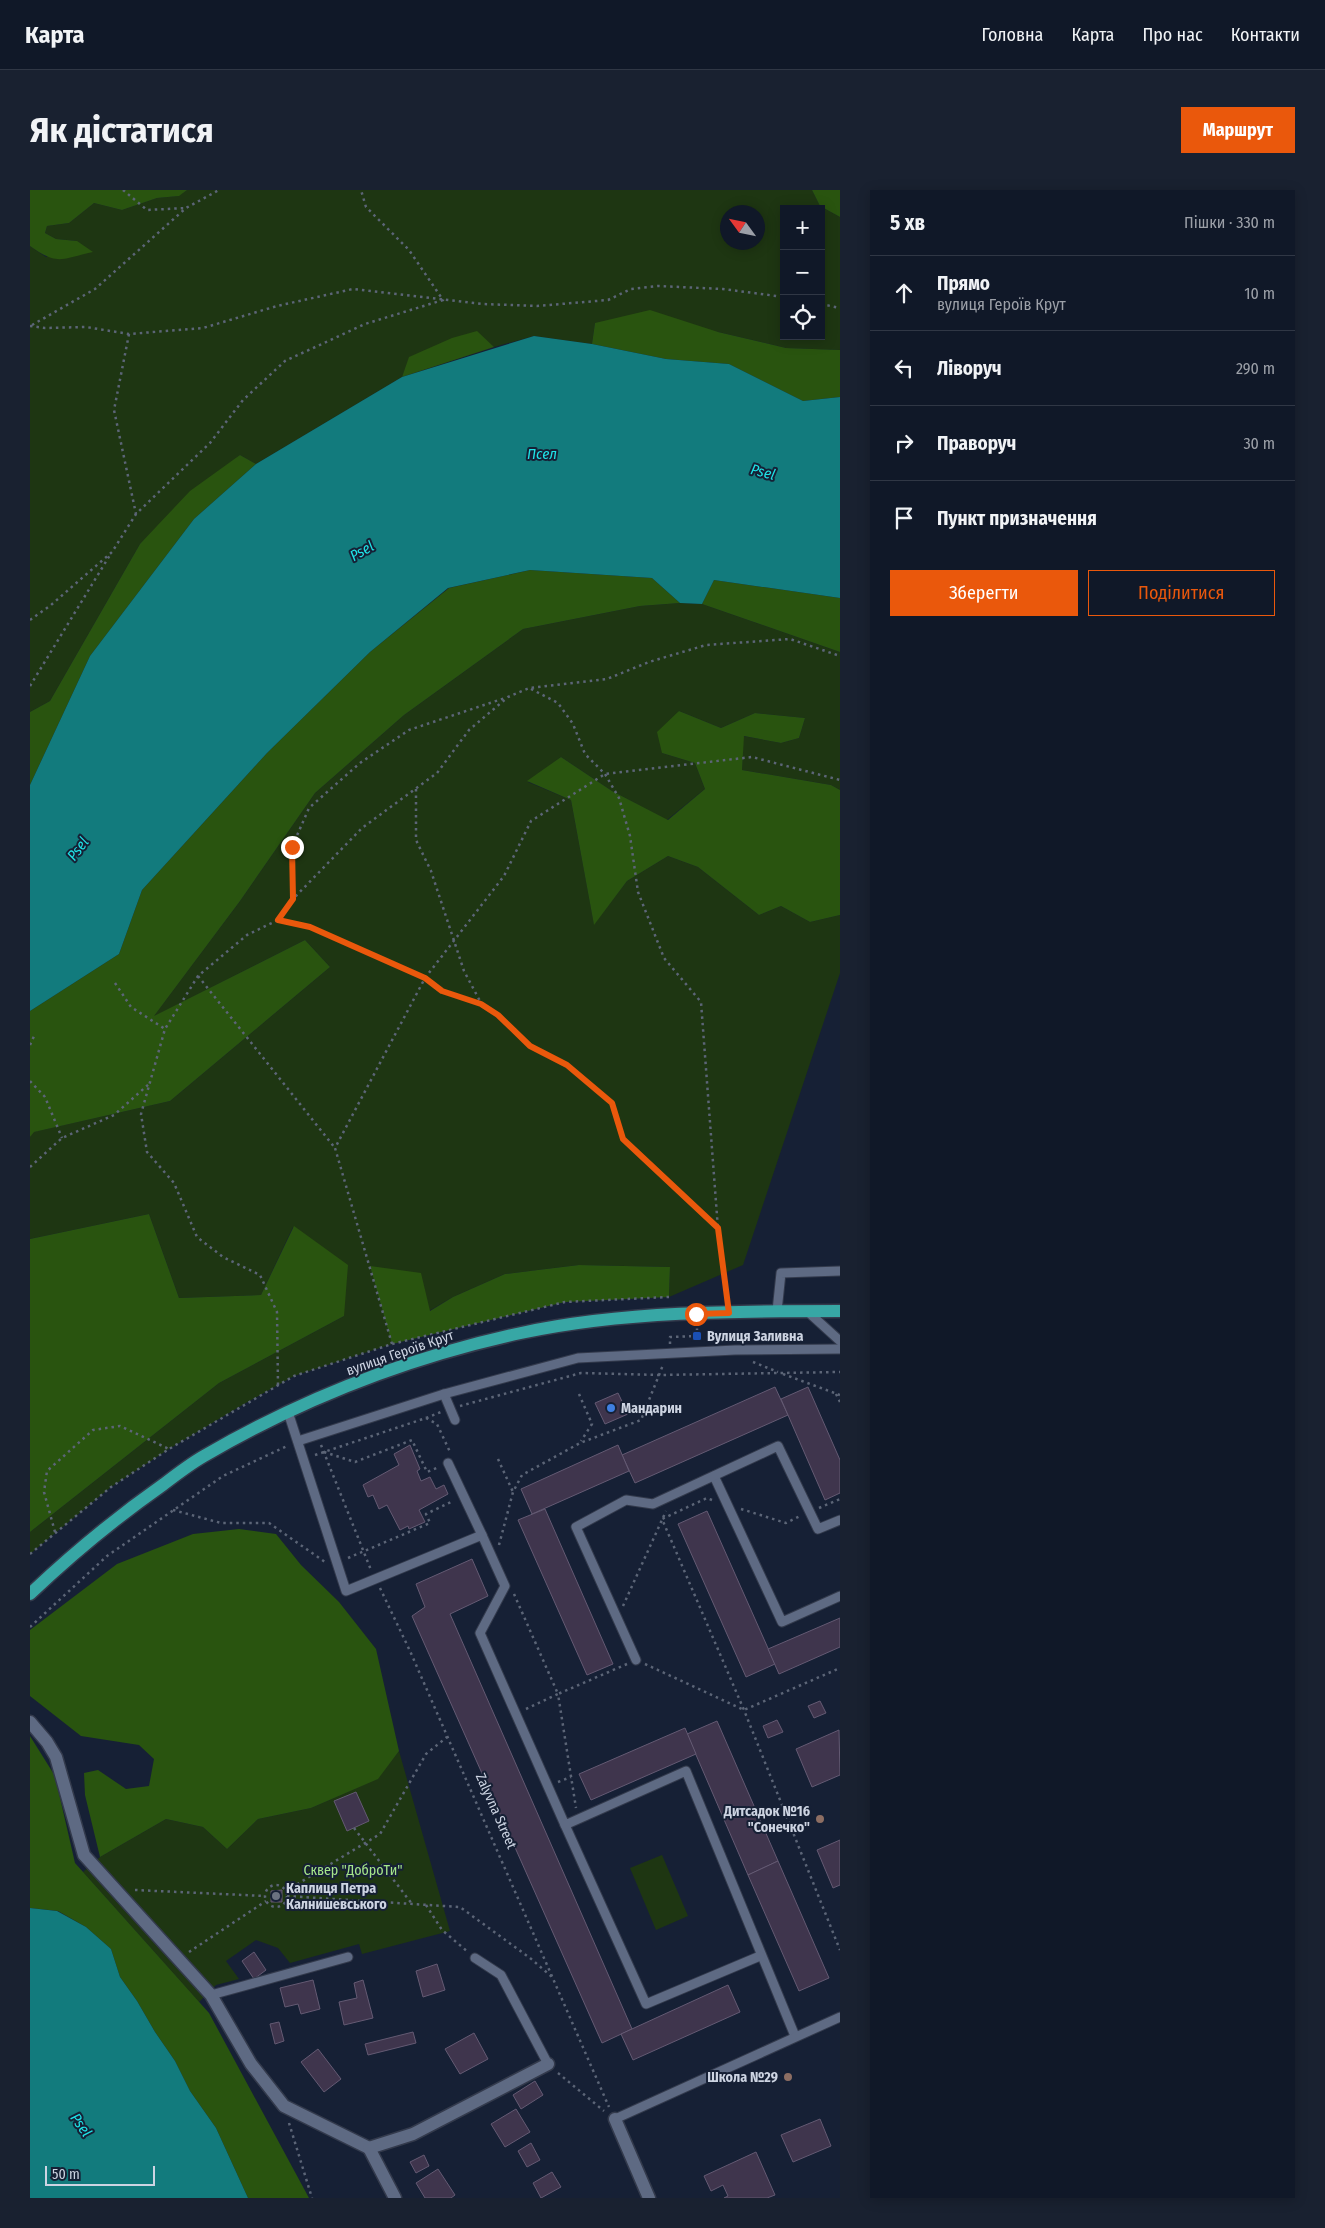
<!DOCTYPE html>
<html lang="uk">
<meta charset="utf-8">
<style>
body{margin:0;font-family:"Fira Sans Condensed",sans-serif;background:#192130;color:#f1f3f6}
.controls{position:absolute;right:15px;top:15px;display:grid;overflow:hidden;border-radius:0px;box-shadow:0 2px 12px #0003}
.controls button{width:45px;height:45px;display:grid;place-items:center;padding:0;border:0;border-bottom:1px solid #303745;background:#101828;color:#f1f3f6;font:25px sans-serif}
.compass{position:absolute;left:690px;top:15px;width:45px;height:45px;border-radius:50%;background:#101828;box-shadow:0 2px 12px #0003;rotate:303deg}
.scale{position:absolute;left:15px;bottom:12px;width:110px;box-sizing:border-box;padding-left:5px;border:2px solid #cdd4e2;border-top:0;font-size:14px;line-height:18px;white-space:nowrap;color:#cdd4e2;-webkit-text-stroke:4px #162035;paint-order:stroke}
.stop{position:absolute;width:15px;height:15px;margin:-11px;border:4px solid #ea580c;border-radius:50%;background:#fff}
.stop.end{background:#ea580c;border-color:#fff;box-shadow:0 1px 5px #0008}
.list{margin:0;padding:0;list-style:none}
h2{display:flex;justify-content:space-between;align-items:center;height:65px;margin:0;padding:0 20px;font-size:21px}
h2 small{font-size:16px;font-weight:400;color:#9ca0a8}
.list li{display:grid;grid-template-columns:32px 1fr auto;gap:15px;align-items:center;box-sizing:border-box;height:75px;padding:0 20px;border-top:1px solid #303745}
.list b{display:block;font-size:19px;white-space:nowrap}
.list p{margin:0;font-size:16px;white-space:nowrap;color:#9ca0a8}
.list em{font-size:16px;font-style:normal;color:#9ca0a8}
.actions{display:flex;gap:10px;padding:15px 20px}
.actions a{flex:1;padding:11px 0;border:1px solid #ea580c;border-radius:0px;text-align:center;font-size:18px;color:#ea580c}
.actions .main{background:#ea580c;color:#fff}
.icon{flex:none;width:28px;height:28px;fill:none;stroke:currentColor;stroke-width:2;stroke-linecap:round;stroke-linejoin:round}
.map{position:relative;flex:none;width:810px;height:2008px;overflow:hidden;border-radius:0px}
header{display:flex;align-items:center;gap:30px;box-sizing:border-box;height:70px;padding:0 25px;background:#101828;border-bottom:1px solid #303745}
header strong{font-size:24px}
nav{display:flex;gap:28px;margin-inline-start:auto;font-size:18px}
.intro{display:flex;align-items:center;justify-content:space-between;box-sizing:border-box;height:120px;padding:0 30px}
h1{margin:0;font-size:35px}
.button{padding:12px 22px;border-radius:0px;background:#ea580c;color:#fff;font-size:18px;font-weight:700}
main{display:flex;gap:30px;padding:0 30px}
aside{flex:1;background:#101828;border-radius:0px;box-shadow:0 2px 12px #0003}
.map>svg:first-child{display:block}
.green{fill:#1e3612;fill-rule:evenodd}
.forest{fill:#29540f}
.water{fill:#127b7d}
.building{fill:#3f354d;stroke:#645a73}
.lines{fill:none;stroke-linecap:round;stroke-linejoin:round}
.lane-casing{stroke:#333a4c;stroke-width:11}
.street-casing{stroke:#333a4c;stroke-width:15}
.primary-casing{stroke:#333a4c;stroke-width:15}
.path{stroke:#5c6577;stroke-width:2.5;stroke-dasharray:2.5 4;stroke-linecap:butt}
.lane{stroke:#5e6a83;stroke-width:9}
.street{stroke:#5e6a83;stroke-width:12}
.primary{stroke:#37a7a5;stroke-width:12}
.route{stroke:#ea580c;stroke-width:6}
.transit-dot{fill:#1a4fb4;stroke:#162035;stroke-width:2}
.shop-dot{fill:#3f7fe0;stroke:#162035;stroke-width:2}
.education-dot{fill:#8d6e63;stroke:#162035;stroke-width:2}
.worship-dot{fill:#6b7280;stroke:#162035;stroke-width:2}
.labels{text-anchor:middle;dominant-baseline:central;stroke-width:4;stroke-linejoin:round;paint-order:stroke}
.poi-label{font-size:14px;font-weight:bold;fill:#cdd4e2;stroke:#162035;text-anchor:start}
.street-label{font-size:14px;fill:#cdd4e2;stroke:#162035}
.park-label{font-size:14px;fill:#a6e68a;stroke:#162035}
.water-label{font-size:15px;font-style:italic;fill:#1fe3e7;stroke:#162035}
</style>
<header>
<strong>Карта</strong>
<nav><a>Головна</a><a>Карта</a><a>Про нас</a><a>Контакти</a></nav>
</header>
<div class="intro"><h1>Як дістатися</h1><a class="button">Маршрут</a></div>
<main>
<div class="map">
<svg width="810" height="2008" viewBox="0 0 810 2008">
<rect width="100%" height="100%" fill="#162035"/>
<g class="green">
<path d="M157,0h625l8,16 20,11v133l-54,-2 -68,-16 -123,-9 -3,21 -58,-8 -40,11 -17,-15 -67,25 -8,20 -146,87 -16,-9 -100,89 -90,157 -20,11v-466l16,11 31,-16 -21,-2 -11,-6 2,-7 22,-3 25,-20 28,7 35,-12 21,-2zM754,19h37v127h-37zM698,22h30v30h-30z"/>
<path d="M650,413l22,1 138,48v138l-9,-5 -89,-15 1,-34 38,7 18,-5 6,-20 -50,-5 -34,15 -42,-17 -17,42 33,10 10,26 -38,31 -55,-29 -51,-34 -33,25 43,18 23,124 33,-43 41,-25 30,11 61,48 22,-9 29,16 30,-7v58l-97,292 -74,32 1,-30 -91,-2 -74,9 -52,23 -24,14 -59,-45 22,78 -98,32 -50,28 -75,45 -58,38 -81,67v-22l189,-149 125,-67 -51,-89 -32,68 -82,3 -30,-84 -119,25v-102l3,-5 137,-31 160,-134 -25,-27 -152,77 87,-116 75,-108 89,-78 119,-86 117,-23z"/>
<path d="M369,1561l51,180 -88,23 -3,-10 -69,19 -12,-15 -22,-8 -30,21 13,18 -23,6 -17,17 -116,-130 17,-15 66,-38 37,8 24,22 31,-30 53,-11 66,-29z"/>
<path d="M632,1665l26,61 -32,14 -26,-62z"/>
</g>
<g class="forest">
<path d="M0,0h157l-8,6 -22,2 -35,12 -28,-7 -25,20 -22,3 -2,7 11,6 21,2 16,11c-32,7 -35,14 -63,-6z"/>
<path d="M782,0h28v27l-20,-11z"/>
<path d="M620,120l68,22 68,16 54,2v47l-37,4 -74,-37 -63,-5 -74,-15 3,-21z"/>
<path d="M447,141l17,16 -92,30 7,-20 43,-19z"/>
<path d="M210,265l16,9 -62,55 -104,137 -60,129v-73l20,-11 90,-157 50,-53z"/>
<path d="M500,380l122,8 28,25 -40,3 -117,23 -119,86 -89,78 -75,108 -86,115 151,-76 25,27 -160,134 -136,31 -4,5v-126l89,-57 23,-64 125,-137 103,-101 79,-64z"/>
<path d="M684,390l126,18v54l-138,-48z"/>
<path d="M649,521l42,17 34,-15 50,5 -6,20 -18,5 -37,-7 -2,34 89,15 9,5v125l-30,7 -29,-16 -22,9 -61,-48 -30,-11 -41,25 -33,44 -23,-125 -44,-19 34,-24 51,34 56,29 37,-31 -10,-26 -33,-10 -5,-21z"/>
<path d="M119,1024l30,84 82,-3 33,-69 54,39 -4,51 -125,67 -189,149v-293z"/>
<path d="M549,1075l91,2 -1,30 -104,5 -173,42 -22,-78 51,7 9,38 23,-14 52,-23z"/>
<path d="M209,1339l37,5 25,31 38,37 37,47 23,102 -21,28 -67,29 -53,11 -31,30 -24,-22 -37,-8 -66,38 -15,-62 -1,-22 14,-3 28,19 23,-3 5,-27 -15,-14 -58,-9 -51,-40v-66l87,-66 76,-30z"/>
<path d="M0,1546l25,40 20,87 134,150 100,185h-61l-32,-70 -26,-37 -15,-30 -20,-29 -18,-31 -17,-24 -9,-28 -25,-22 -28,-16 -28,-3z"/>
</g>
<g class="water">
<path d="M504,146l58,8 74,15 63,5 74,37 37,-4v201l-126,-18 -12,24 -22,-1 -28,-25 -122,-8 -82,18 -78,64 -103,101 -125,137 -23,64 -89,57v-226l60,-129 104,-137 62,-55 146,-87z"/>
<path d="M0,1718l27,3 29,16 25,22 9,28 17,24 18,31 20,29 15,30 26,37 32,70h-218z"/>
</g>
<g class="building">
<path d="M745,1197l13,28 -153,68 -13,-28z"/>
<path d="M778,1197l32,73v33l-15,7 -44,-101z"/>
<path d="M588,1203l10,21 -23,10 -10,-21z"/>
<path d="M380,1255l10,24 -3,2 4,10 9,-4 6,12 8,-4 4,9 -29,16 6,12 -16,7 -1,-3 -8,4 -13,-25 -8,4 -6,-14 -5,2 -5,-12 36,-20 -5,-11z"/>
<path d="M588,1255l11,26 -97,43 -11,-25z"/>
<path d="M515,1319l68,155 -26,11 -69,-155z"/>
<path d="M677,1321l68,153 -29,13 -68,-153z"/>
<path d="M442,1369l16,37 -38,18 182,415 -30,14 -190,-427 13,-9 -9,-23z"/>
<path d="M810,1428v29l-61,27 -11,-25z"/>
<path d="M790,1511l6,12 -12,5 -6,-12z"/>
<path d="M747,1530l6,12 -15,6 -5,-12z"/>
<path d="M687,1531l61,140 -30,14 -61,-141z"/>
<path d="M655,1538l11,26 -105,46 -12,-26z"/>
<path d="M809,1540l1,45 -28,12 -16,-38z"/>
<path d="M326,1602l13,29 -22,10 -13,-30z"/>
<path d="M810,1650v45l-7,3 -16,-38z"/>
<path d="M748,1671l51,117 -30,13 -51,-116z"/>
<path d="M252,1700v12h-11v-11z"/>
<path d="M224,1762l12,18 -12,9 -12,-18z"/>
<path d="M407,1774l8,26 -22,7 -7,-26z"/>
<path d="M283,1790l7,29 -19,5 -3,-10 -13,3 -5,-19z"/>
<path d="M333,1790l10,38 -29,7 -5,-23 18,-4 -3,-15z"/>
<path d="M698,1795l12,27 -107,48 -12,-26z"/>
<path d="M249,1832l5,19 -9,3 -5,-20z"/>
<path d="M383,1842l3,11 -48,12 -3,-11z"/>
<path d="M444,1843l14,26 -28,15 -15,-25z"/>
<path d="M288,1859l23,30 -17,13 -23,-30z"/>
<path d="M505,1891l8,14 -22,14 -8,-14z"/>
<path d="M486,1919l14,23 -25,15 -14,-23z"/>
<path d="M790,1929l11,27 -38,16 -12,-27z"/>
<path d="M501,1953l9,17 -13,7 -9,-16z"/>
<path d="M726,1962l19,43 -8,3h-43l4,-2 -5,-11 -12,6 -7,-15z"/>
<path d="M394,1965l5,11 -13,7 -6,-11z"/>
<path d="M408,1979l17,26 -4,3h-26l-9,-15z"/>
<path d="M522,1982l9,15 -20,11 -8,-15z"/>
</g>
<g class="lines">
<defs>
<g id="lane">
<path d="M747,1121l4,-38 59,-2"/>
<path d="M777,1121l33,30"/>
<path d="M414,1204l11,26"/>
<path d="M258,1222l58,179 136,-56 23,51 -25,47 85,192 121,-54 109,265"/>
<path d="M268,1251l146,-47 134,-36 157,-8 105,-1"/>
<path d="M418,1273l34,72"/>
<path d="M684,1286l68,146 58,-26"/>
<path d="M606,1470l-60,-133 50,-27 27,4 125,-58 40,83 22,-9"/>
<path d="M535,1635l81,179 114,-48"/>
<path d="M445,1768l26,17 47,89"/>
<path d="M181,1805l137,-38"/>
<path d="M585,1929l225,-102"/>
</g>
<g id="street">
<path d="M0,1532l17,20 9,15 28,98 127,140 40,69 33,42 85,42"/>
<path d="M585,1929l34,79"/>
<path d="M365,2008l-26,-50 44,-14 135,-70"/>
</g>
<path id="primary" d="M0,1404c42,-40 87,-77 134,-110 13,-10 26,-20 40,-28 98,-57 206,-99 317,-123 101,-22 216,-22 319,-22"/>
</defs>
<use href="#lane" class="lane-casing"/>
<use href="#street" class="street-casing"/>
<use href="#primary" class="primary-casing"/>
<g class="path">
<path d="M93,0l24,20 39,-2"/>
<path d="M791,114l19,4"/>
<path d="M2,135l63,-36 91,-81 33,-18"/>
<path d="M0,136l15,2 41,-1 43,7 74,-6 74,-22 76,-17 130,15 54,2 71,-6 23,-11 27,-3 65,3 61,8"/>
<path d="M99,144l-15,76 22,104"/>
<path d="M0,430l21,-15 61,-53 24,-38 74,-71 33,-43 42,-39 80,-37 78,-24 -34,-50 -43,-43 -5,-17"/>
<path d="M0,496l80,-131"/>
<path d="M501,499l27,14 15,21 12,30 20,20 14,24 11,38 8,56 26,66 37,44 17,227 10,70"/>
<path d="M386,599v51l15,31 33,100 17,32"/>
<path d="M263,709l-1,-52 17,-39 51,-45 49,-33 96,-32"/>
<path d="M248,730l32,7 115,51 16,13 40,13 17,11 32,31 37,19 45,38 11,36 94,89"/>
<path d="M168,786l137,172"/>
<path d="M85,793l16,24 34,22"/>
<path d="M0,855l5,-11"/>
<path d="M0,891l15,16 17,41"/>
<path d="M0,977l32,-29 52,-23 35,-31"/>
<path d="M362,1154l-57,-196 90,-170 79,-102 27,-55 74,-47 147,-17 88,23"/>
<path d="M640,1154v-7l27,-1v-11"/>
<path d="M723,1172l25,10"/>
<path d="M753,1184l57,21"/>
<path d="M248,1195l-1,-73 -17,-37 -37,-18 -26,-20 -23,-54 -27,-31 -6,-38 24,-85 33,-53 49,-41 31,-15 15,-21 69,-71 75,-55 32,-43 39,-33 21,-9 78,-9 42,-17 57,-17 84,-6 50,17"/>
<path d="M549,1204l13,30 -11,17"/>
<path d="M806,1204l4,8"/>
<path d="M430,1216l121,-33 78,2 181,-3"/>
<path d="M396,1228l15,-6"/>
<path d="M291,1255l50,125"/>
<path d="M294,1262l31,10 57,-22 15,32 12,-5"/>
<path d="M285,1265l111,-37 11,6 13,28"/>
<path d="M468,1269l15,33"/>
<path d="M682,1310l-5,-2 -45,21 82,191 96,240"/>
<path d="M789,1318l21,-9"/>
<path d="M711,1319l45,14 14,-7"/>
<path d="M143,1320l48,13h48l56,39"/>
<path d="M25,1342l-11,-40 3,-21 46,-41 27,-4 49,23"/>
<path d="M469,1355l14,-53 9,-17 58,-32 61,-23 22,-55"/>
<path d="M0,1364l81,-67 58,-38 125,-73 98,-32 173,-42 104,-5"/>
<path d="M318,1368l82,-35 -4,-9 27,-13"/>
<path d="M350,1398l30,63 199,456"/>
<path d="M484,1404l44,100 69,-30"/>
<path d="M593,1416l43,-95"/>
<path d="M0,1437l77,-71 116,-80 64,-30"/>
<path d="M615,1474l99,46 96,-42"/>
<path d="M496,1519l32,-15 18,114"/>
<path d="M528,1592l13,-5"/>
<path d="M324,1638l58,76"/>
<circle cx="246" cy="1706" r="11"/>
<path d="M105,1700l130,6"/>
<path d="M256,1701l94,-57 46,-80 21,-17"/>
<path d="M257,1706l173,11 70,51 22,19"/>
<path d="M396,1715l16,25 26,22"/>
<path d="M159,1762l77,-51"/>
<path d="M528,1883l46,38"/>
<path d="M259,1933l23,75"/>
</g>
<use href="#lane" class="lane"/>
<use href="#street" class="street"/>
<use href="#primary" class="primary"/>
</g>
<g class="lines">
<path class="route" d="M262,657l1,52 -15,21 32,7 115,51 17,13 39,13 17,11 32,31 37,19 45,38 11,36 95,89 11,85 -33,1"/>
</g>
<rect class="transit-dot" x="662" y="1141" width="10" height="10" rx="2.5"/>
<circle class="shop-dot" cx="581" cy="1218" r="5"/>
<g class="education-dot">
<circle cx="790" cy="1629" r="5"/>
<circle cx="758" cy="1887" r="5"/>
</g>
<circle class="worship-dot" cx="246" cy="1706" r="5"/>
<g class="labels">
<g class="poi-label">
<text x="677" y="1146">Вулиця Заливна</text>
<text x="591" y="1218">Мандарин</text>
<text x="780" y="1621" text-anchor="end">Дитсадок №16<tspan x="780" dy="16">"Сонечко"</tspan></text>
<text x="256" y="1698">Каплиця Петра<tspan x="256" dy="16">Калнишевського</tspan></text>
<text x="748" y="1887" text-anchor="end">Школа №29</text>
</g>
<g class="street-label">
<text transform="translate(370 1163) rotate(-19)">вулиця Героїв Крут</text>
<text transform="translate(466 1621) rotate(66)">Zalyvna Street</text>
</g>
<g class="park-label">
<text x="323" y="1680">Сквер "ДоброТи"</text>
</g>
<g class="water-label">
<text x="512" y="264">Псел</text>
<text transform="translate(733 282) rotate(15)">Psel</text>
<text transform="translate(332 361) rotate(-30)">Psel</text>
<text transform="translate(48 659) rotate(-53)">Psel</text>
<text transform="translate(51 1935) rotate(55)">Psel</text>
</g>
</g>
</svg>
<div class="controls">
<button>+</button>
<button>−</button>
<button><svg class="icon" aria-label="locate" viewBox="0 0 24 24"><circle cx="12" cy="12" r="6"/><path d="M12 2v4M12 18v4M2 12h4M18 12h4"/></svg></button>
</div>
<svg class="compass" viewBox="-18 -18 36 36"><path d="M0-13l5 13h-10z" fill="#e53935"/><path d="M0 13l5-13h-10z" fill="#9ca0a8"/></svg>
<div class="scale">50 m</div>
<div class="stop" style="left:666px;top:1124px"></div>
<div class="stop end" style="left:262px;top:657px"></div>
</div>
<aside>
<h2>5 хв<small>Пішки · 330 m</small></h2>
<ul class="list">
<li><svg class="icon" aria-label="ahead" viewBox="0 0 24 24"><path d="M12 20V5M6 11l6-6 6 6"/></svg><div><b>Прямо</b><p>вулиця Героїв Крут</p></div><em>10 m</em></li>
<li><svg class="icon" aria-label="left" viewBox="0 0 24 24"><path d="M17 20v-9H6M10 6l-5 5 5 5"/></svg><div><b>Ліворуч</b></div><em>290 m</em></li>
<li><svg class="icon" aria-label="right" viewBox="0 0 24 24"><path d="M7 20v-9h11M14 6l5 5-5 5"/></svg><div><b>Праворуч</b></div><em>30 m</em></li>
<li><svg class="icon" aria-label="arrive" viewBox="0 0 24 24"><path d="M6 21V4h12l-3 4 3 4H6"/></svg><div><b>Пункт призначення</b></div></li>
</ul>
<div class="actions"><a class="main">Зберегти</a><a>Поділитися</a></div>
</aside>
</main>
